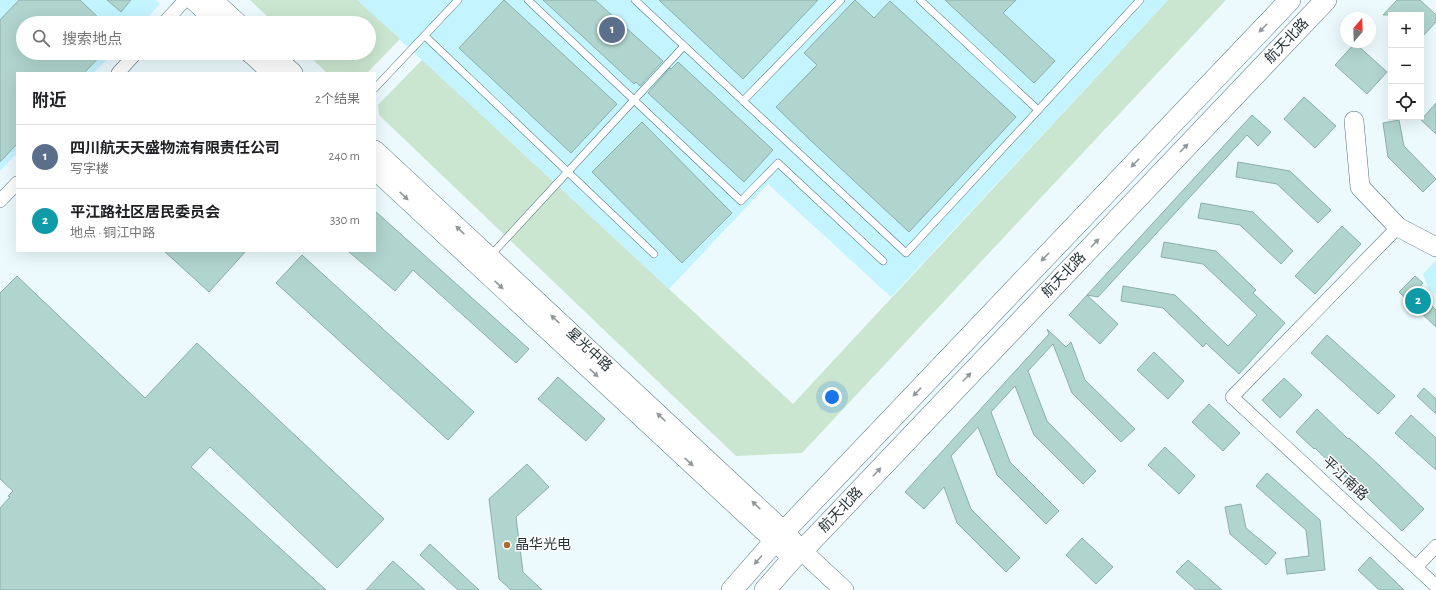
<!DOCTYPE html>
<html lang="zh">
<meta charset="utf-8">
<style>
body{margin:0;font-family:"Alegreya Sans","Noto Sans SC",sans-serif;background:#f2f2f2;color:#202124}
.controls{position:absolute;right:12px;top:12px;display:grid;overflow:hidden;border-radius:0px;box-shadow:0 4px 16px #0002}
.controls button{width:36px;height:36px;display:grid;place-items:center;padding:0;border:0;border-bottom:1px solid #e0e0e0;background:#fff;color:#202124;font:20px sans-serif}
.compass{position:absolute;left:1340px;top:12px;width:36px;height:36px;border-radius:50%;background:#fff;box-shadow:0 4px 16px #0002;rotate:19deg}
.you{position:absolute;left:832px;top:397px;width:14px;height:14px;margin:-10px;border:3px solid #fff;border-radius:50%;background:#1a73e8;box-shadow:0 0 0 6px #1a73e833}
.badge{display:grid;place-items:center;width:26px;height:26px;border-radius:50%;background:#7c3aed;color:#fff;font-size:13px;font-weight:700}
.pin{position:absolute;translate:-50% -50%;border:2px solid #fff;box-shadow:0 1px 4px #0006}
.list{margin:0;padding:0;list-style:none}
h2{display:flex;justify-content:space-between;align-items:center;height:52px;margin:0;padding:0 16px;font-size:17px}
h2 small{font-size:13px;font-weight:400;color:#757577}
.list li{display:grid;grid-template-columns:26px 1fr auto;gap:12px;align-items:center;box-sizing:border-box;height:64px;padding:0 16px;border-top:1px solid #e0e0e0}
.list b{display:block;font-size:15px;white-space:nowrap}
.list p{margin:0;font-size:13px;white-space:nowrap;color:#757577}
.list em{font-size:13px;font-style:normal;color:#757577}
.icon{flex:none;width:22px;height:22px;fill:none;stroke:currentColor;stroke-width:2;stroke-linecap:round;stroke-linejoin:round}
.map{position:relative;flex:none;width:1436px;height:590px;overflow:hidden}
.search{position:absolute;background:#fff;box-shadow:0 4px 16px #0002;left:16px;top:16px;width:360px;height:44px;display:flex;align-items:center;gap:10px;box-sizing:border-box;padding:0 14px;border-radius:22px;color:#757577;font-size:15px}
.panel{position:absolute;background:#fff;box-shadow:0 4px 16px #0002;left:16px;top:72px;width:360px;height:180px;border-radius:0px}
.map>svg:first-child{display:block}
.built{fill:#c4f4ff}
.green{fill:#cae6d0}
.building{fill:#b0d5ce;stroke:#8bafa8}
.lines{fill:none;stroke-linecap:round;stroke-linejoin:round}
.lane-casing{stroke:#53767d;stroke-width:8}
.street-casing{stroke:#53767d;stroke-width:14}
.secondary-casing{stroke:#53767d;stroke-width:20}
.primary-casing{stroke:#53767d;stroke-width:22}
.lane{stroke:#fff;stroke-width:7}
.street{stroke:#fff;stroke-width:13}
.secondary{stroke:#fff;stroke-width:19}
.primary{stroke:#fff;stroke-width:21}
.oneway{fill:#92999b}
.poi-dot{fill:#aa6a32;stroke:#fff;stroke-width:1.5}
.labels{text-anchor:middle;dominant-baseline:central;stroke-width:3;stroke-linejoin:round;paint-order:stroke}
.street-label{font-size:14px;fill:#253337;stroke:#fff}
.poi-label{font-size:14px;fill:#253337;stroke:#fff;text-anchor:start}
</style>
<div class="map">
<svg width="1436" height="590" viewBox="0 0 1436 590">
<rect width="100%" height="100%" fill="#ecfafe"/>
<g class="built">
<path d="M0,0h156l4,4 -18,19h-119v30h90l-19,20h-77v80l-17,18z"/>
<path d="M357,0h811l-277,297 -123,-113 -99,105z"/>
<path d="M1436,260v36l-8,-8 -5,-14z"/>
</g>
<g class="green">
<path d="M250,0h107l43,39 -33,34h-40l-21,-20h63v-30h-95z"/>
<path d="M1168,0h58l-424,453 -66,3 -357,-341 -1,-10 44,-45 371,344z"/>
</g>
<g class="building">
<path d="M19,0h61l24,23h-81v30h80l-19,20h-67v71l-17,18v-142z"/>
<path d="M107,0h24l-10,12z"/>
<path d="M504,0l113,104 -46,49 -112,-105z"/>
<path d="M543,0h52l68,61 -23,25 -4,-4 -2,2z"/>
<path d="M659,0h159l-75,79z"/>
<path d="M855,0l19,18 16,-17 126,116 -107,115 -101,-94 -32,-31 41,-42 -13,-12z"/>
<path d="M945,0h71l-13,13 52,48 -21,22z"/>
<path d="M1397,0h23l16,15v7l-15,16v-23h-38z"/>
<path d="M1355,43l32,29 -20,22 -32,-29z"/>
<path d="M678,62l95,88 -29,32 -96,-89 22,-25 1,1z"/>
<path d="M1304,97l32,29 -21,22 -31,-29z"/>
<path d="M1436,103v31l-15,-14z"/>
<path d="M1252,115l19,17 -13,14 -11,-11 -149,162 -11,-2z"/>
<path d="M1399,120l5,26 32,33 -13,13 -35,-35 -5,-34z"/>
<path d="M642,122l90,91 -50,50 -90,-91z"/>
<path d="M1238,162l52,9 41,39 -13,13 -41,-39 -41,-7z"/>
<path d="M1201,203l52,9 40,39 -12,13 -41,-39 -42,-7z"/>
<path d="M375,211l154,138 -13,14 -103,-93 -18,21 -47,-40h27z"/>
<path d="M1342,226l19,18 -46,50 -20,-18z"/>
<path d="M1164,242l52,9 40,39 -3,3 32,30 -46,51 -33,-31 -3,4 -40,-39 -42,-7 2,-15 52,9 53,51 29,-31 -54,-51 -42,-7z"/>
<path d="M164,251h82l-37,41z"/>
<path d="M302,255l172,157 -26,28 -172,-157z"/>
<path d="M17,276l128,122 52,-55 187,176 -47,49 -127,-121 -19,20 135,123h-326v-82l10,-11 -2,-1 5,-5 -13,-12v-186z"/>
<path d="M1415,276l8,7 -7,8 20,19v17l-37,-35z"/>
<path d="M1087,295l31,29 -18,20 -31,-29z"/>
<path d="M1047,329l19,18 5,-5 14,38 50,49 -14,13 -49,-49 -19,-49 -25,27 19,50 49,50 -13,13 -49,-49 -19,-49 -24,26 19,50 49,49 -13,13 -49,-49 -19,-48 -27,29 20,53 49,49 -14,14 -49,-49 -13,-36 -20,22 -19,-17 144,-158z"/>
<path d="M1327,335l68,61 -17,18 -67,-61z"/>
<path d="M1154,352l30,29 -16,18 -31,-29z"/>
<path d="M558,377l47,42 -19,22 -48,-42z"/>
<path d="M1284,378l18,17 -22,23 -18,-18z"/>
<path d="M1424,388l12,11v15l-19,-18z"/>
<path d="M1209,404l31,29 -17,18 -31,-29z"/>
<path d="M1317,409l31,30 1,-1 29,26 46,45 -22,22 -56,-54h-1l-30,-29 -1,1 -18,-17z"/>
<path d="M1411,415l25,23v32l-41,-37z"/>
<path d="M1165,447l30,29 -16,18 -31,-29z"/>
<path d="M527,464l22,23 -33,30 7,55 19,18h-31l-12,-11 -10,-80z"/>
<path d="M1267,473l53,47 5,50 -38,4 -2,-15 24,-3 -3,-26 -50,-44z"/>
<path d="M1241,504l5,24 30,25 -10,12 -36,-31 -5,-27z"/>
<path d="M1082,538l31,29 -17,17 -30,-29z"/>
<path d="M430,544l49,46h-21l-38,-35z"/>
<path d="M1370,557l34,33h-25l-21,-20z"/>
<path d="M1188,560l34,30h-26l-20,-18z"/>
<path d="M393,561l32,29h-59z"/>
</g>
<g class="lines">
<defs>
<g id="lane">
<path d="M528,0l213,201 37,-38 105,98"/>
<path d="M635,0l271,253 234,-253"/>
<path d="M920,0l118,110"/>
<path d="M425,36l229,218"/>
<path d="M375,88l83,-88"/>
<path d="M743,101l98,-101"/>
<path d="M490,256l194,-210"/>
</g>
<g id="street">
<path d="M164,23l21,-23"/>
<path d="M118,73l18,-20"/>
<path d="M0,201l17,-18"/>
<path d="M1398,227l-166,170 204,189"/>
<path d="M1416,567l20,-21"/>
</g>
<g id="secondary">
<path d="M193,0l25,23"/>
<path d="M213,0l25,23"/>
<path d="M250,53l22,20"/>
<path d="M271,53l22,20"/>
<path d="M1354,121l6,66 38,40 38,20"/>
<path d="M375,150l410,382 17,19 42,39"/>
<path d="M375,170l410,381"/>
</g>
<g id="primary">
<path d="M732,590l43,-49 515,-541"/>
<path d="M765,590l28,-32 9,-7 524,-551"/>
</g>
</defs>
<use href="#lane" class="lane-casing"/>
<use href="#street" class="street-casing"/>
<use href="#secondary" class="secondary-casing"/>
<use href="#primary" class="primary-casing"/>
<use href="#lane" class="lane"/>
<use href="#street" class="street"/>
<use href="#secondary" class="secondary"/>
<use href="#primary" class="primary"/>
</g>
<defs><path id="oneway-solid" d="M-6-.8H1V-3.2L6.5 0L1 3.2V.8H-6Z"/></defs>
<g class="oneway">
<use href="#oneway-solid" transform="translate(1263 28) rotate(134)"/>
<use href="#oneway-solid" transform="translate(1184 148) rotate(-46)"/>
<use href="#oneway-solid" transform="translate(1135 163) rotate(134)"/>
<use href="#oneway-solid" transform="translate(404 196) rotate(43)"/>
<use href="#oneway-solid" transform="translate(460 230) rotate(-137)"/>
<use href="#oneway-solid" transform="translate(1095 243) rotate(-46)"/>
<use href="#oneway-solid" transform="translate(1045 257) rotate(134)"/>
<use href="#oneway-solid" transform="translate(499 285) rotate(43)"/>
<use href="#oneway-solid" transform="translate(555 319) rotate(-137)"/>
<use href="#oneway-solid" transform="translate(594 373) rotate(43)"/>
<use href="#oneway-solid" transform="translate(967 377) rotate(-46)"/>
<use href="#oneway-solid" transform="translate(917 392) rotate(134)"/>
<use href="#oneway-solid" transform="translate(661 417) rotate(-137)"/>
<use href="#oneway-solid" transform="translate(689 462) rotate(43)"/>
<use href="#oneway-solid" transform="translate(877 472) rotate(-46)"/>
<use href="#oneway-solid" transform="translate(756 505) rotate(-137)"/>
<use href="#oneway-solid" transform="translate(758 560) rotate(131)"/>
</g>
<circle class="poi-dot" cx="507" cy="545" r="4"/>
<g class="labels">
<g class="street-label">
<text transform="translate(1287 41) rotate(-46)">航天北路</text>
<text transform="translate(1064 275) rotate(-46)">航天北路</text>
<text transform="translate(589 350) rotate(43)">星光中路</text>
<text transform="translate(1345 479) rotate(43)">平江南路</text>
<text transform="translate(841 510) rotate(-46)">航天北路</text>
</g>
<g class="poi-label">
<text x="515" y="545">晶华光电</text>
</g>
</g>
</svg>
<div class="controls">
<button>+</button>
<button>−</button>
<button><svg class="icon" aria-label="locate" viewBox="0 0 24 24"><circle cx="12" cy="12" r="6"/><path d="M12 2v4M12 18v4M2 12h4M18 12h4"/></svg></button>
</div>
<svg class="compass" viewBox="-18 -18 36 36"><path d="M0-13l5 13h-10z" fill="#e53935"/><path d="M0 13l5-13h-10z" fill="#757577"/></svg>
<div class="you"></div>
<div class="pin badge" style="left:612px;top:30px;background:#5c6f8a">1</div>
<div class="pin badge" style="left:1418px;top:301px;background:#0f9aa8">2</div>
<div class="search"><svg class="icon" aria-label="search" viewBox="0 0 24 24"><circle cx="10" cy="10" r="6"/><path d="M15 15l6 6"/></svg>搜索地点</div>
<section class="panel">
<h2>附近<small>2个结果</small></h2>
<ul class="list">
<li><span class="badge" style="background:#5c6f8a">1</span><div><b>四川航天天盛物流有限责任公司</b><p>写字楼</p></div><em>240 m</em></li>
<li><span class="badge" style="background:#0f9aa8">2</span><div><b>平江路社区居民委员会</b><p>地点 · 铜江中路</p></div><em>330 m</em></li>
</ul>
</section>
</div>
